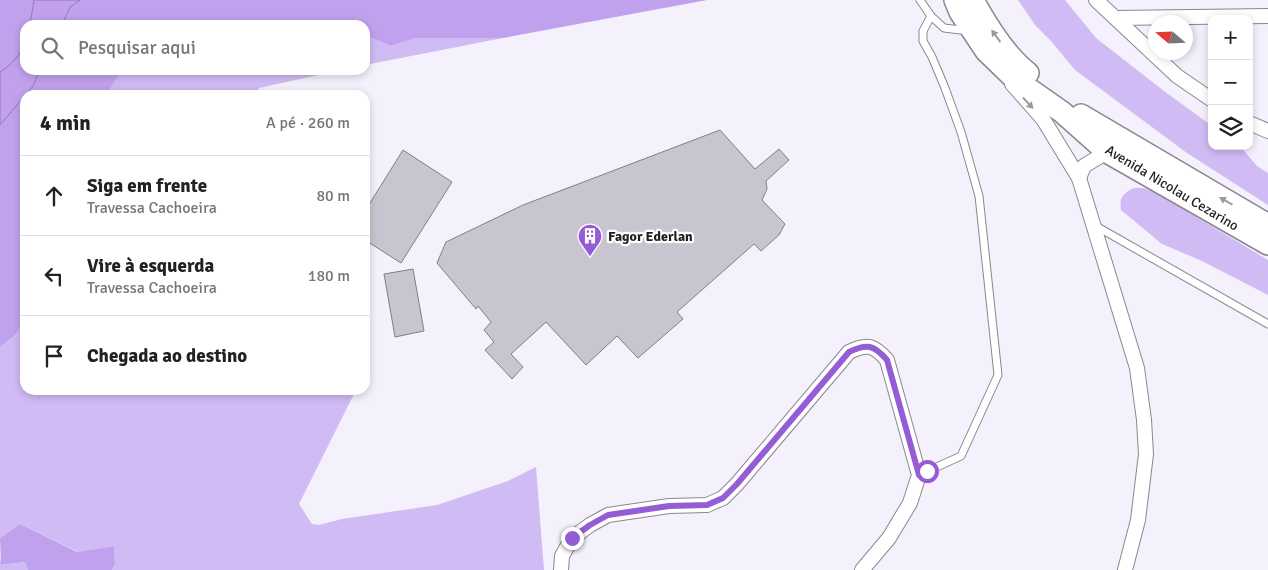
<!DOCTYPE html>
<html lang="pt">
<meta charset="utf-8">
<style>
body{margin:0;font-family:Signika,sans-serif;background:#f2f2f2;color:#222}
.controls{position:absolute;right:15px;top:15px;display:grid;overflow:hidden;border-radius:10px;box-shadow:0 2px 8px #0003}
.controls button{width:45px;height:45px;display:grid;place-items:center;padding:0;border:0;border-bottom:1px solid #e0e0e0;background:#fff;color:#222;font:25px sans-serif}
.compass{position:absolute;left:1148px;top:15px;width:45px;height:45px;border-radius:50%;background:#fff;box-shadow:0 2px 8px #0003;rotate:289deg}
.stop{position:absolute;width:15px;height:15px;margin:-11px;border:4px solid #955dd5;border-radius:50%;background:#fff}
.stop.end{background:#955dd5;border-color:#fff;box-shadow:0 1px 5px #0008}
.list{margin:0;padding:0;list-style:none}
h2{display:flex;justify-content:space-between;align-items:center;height:65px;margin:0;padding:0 20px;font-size:21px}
h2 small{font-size:16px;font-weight:400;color:#767676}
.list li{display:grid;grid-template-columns:32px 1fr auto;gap:15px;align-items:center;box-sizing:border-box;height:80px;padding:0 20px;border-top:1px solid #e0e0e0}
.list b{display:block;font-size:19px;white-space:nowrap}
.list p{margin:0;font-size:16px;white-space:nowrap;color:#767676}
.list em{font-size:16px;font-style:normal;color:#767676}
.icon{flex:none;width:28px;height:28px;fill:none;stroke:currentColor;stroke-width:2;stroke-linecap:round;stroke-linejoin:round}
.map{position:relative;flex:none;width:1268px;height:570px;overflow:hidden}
.search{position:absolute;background:#fff;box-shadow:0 2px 8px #0003;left:20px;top:20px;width:350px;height:55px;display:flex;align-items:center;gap:12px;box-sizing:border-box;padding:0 18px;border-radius:15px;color:#767676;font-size:19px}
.panel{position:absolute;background:#fff;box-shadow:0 2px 8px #0003;left:20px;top:90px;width:350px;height:305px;border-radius:15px}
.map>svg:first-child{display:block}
.green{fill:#d1bbf4}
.forest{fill:#c0a1ed}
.water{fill:#c1a1ee;stroke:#907ab1}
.building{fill:#c9c5d0;stroke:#827e89}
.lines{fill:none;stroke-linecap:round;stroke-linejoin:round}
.service-casing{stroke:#8b8792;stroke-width:9}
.minor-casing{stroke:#8b8792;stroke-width:16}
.primary-casing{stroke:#8b8792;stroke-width:24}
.service{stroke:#fff;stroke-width:7}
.minor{stroke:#fff;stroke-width:14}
.primary{stroke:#fff;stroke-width:21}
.oneway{fill:#9a9a9c}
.route{stroke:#955dd5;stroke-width:6}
.labels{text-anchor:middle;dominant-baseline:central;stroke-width:4.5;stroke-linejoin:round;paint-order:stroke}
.street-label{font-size:14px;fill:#1f1e22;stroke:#fff}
.poi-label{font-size:14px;font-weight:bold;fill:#1f1e22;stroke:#fff;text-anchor:start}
</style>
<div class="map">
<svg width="1268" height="570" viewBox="0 0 1268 570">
<rect width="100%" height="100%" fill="#f4f0fc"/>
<g class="green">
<path d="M1018,0h47l31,38 68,53 48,35v20h28l17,20 11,7v32l-81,-52 -112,-83 -23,-28 -17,-17z"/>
<path d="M365,35l26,11 25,-8h87l-138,27z"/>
<path d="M122,70h219l-82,18 -5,7h-148z"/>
<path d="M1134,188h9l10,3 115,69v35l-66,-34 -40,-17 -41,-34c-2,-12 2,-17 13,-22z"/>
<path d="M25,321v69h331l-57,114 13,20 7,1 23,-6 95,-14 71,-24 28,-14 8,103h-432l3,-6 -1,-18 -36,6 -58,-28 -20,14v-191l15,-12z"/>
<path d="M0,558l2,7 23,-3 3,8h-28z"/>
</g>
<g class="forest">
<path d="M0,0h34l-4,25h-5c0,25 -4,33 -25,47z"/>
<path d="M80,0h627l-204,38h-87l-25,8 -26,-11v-10h-303l8,-18z"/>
<path d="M40,70h82l-16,25h-81l8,-9z"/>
<path d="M25,95v226l-10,14 -15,12v-222z"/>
<path d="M20,524l57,28 37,-6 1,18 -3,6h-84l-3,-8 -24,3 -1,-27z"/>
</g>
<g class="water">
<path d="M34,0h46l-10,7 -8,18h-32z"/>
<path d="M25,42v28h15l-7,16 -33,39v-53c11,-7 21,-17 25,-30z"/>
</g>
<g class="building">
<path d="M720,130l35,39 24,-20 10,11 -23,21 1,8 -5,11 23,24 -6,11 -18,16 -7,-7 -77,68 6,7 -45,39 -21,-22 -31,29 -40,-43 -35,32 12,13 -11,12 -27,-29 9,-8 -10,-12 7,-8 -13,-16 -2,3 -39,-46 9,-21 77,-37z"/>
<path d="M403,150l49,32 -51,81 -36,-23v-29z"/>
<path d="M413,269l11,62 -29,6 -11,-63z"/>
</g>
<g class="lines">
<defs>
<g id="service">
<path d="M920,0l11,16 13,12 25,3"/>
<path d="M1094,225l174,99"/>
<path d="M919,475l42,-19 37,-81 -19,-179 -18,-64 -16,-44 -13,-31 -9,-16v-10l8,-15"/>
</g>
<g id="minor">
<path d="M1096,0l81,76 35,24"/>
<path d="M1116,18l152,-2"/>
<path d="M1012,84l31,35 36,59 58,190 7,52 2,34 -8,66 -13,50"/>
<path d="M1249,123l19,8"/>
<path d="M1079,178l5,-12 23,-14"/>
<path d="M561,570l1,-14 10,-18 18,-13 18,-10 61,-9 38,-1 16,-7 14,-14 112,-132c18,-9 25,-7 38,8l32,115 -9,28 -21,35 -27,32"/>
</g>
<g id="primary">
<path d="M955,0l5,12 26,39 29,28 47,33 45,40 161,92"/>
<path d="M973,0c13,24 33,56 55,73"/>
<path d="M1081,115l187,110"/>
</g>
</defs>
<use href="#service" class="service-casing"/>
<use href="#minor" class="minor-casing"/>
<use href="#primary" class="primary-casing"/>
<use href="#service" class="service"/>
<use href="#minor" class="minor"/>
<use href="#primary" class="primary"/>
</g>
<defs><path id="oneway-solid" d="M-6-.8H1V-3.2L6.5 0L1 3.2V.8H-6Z" transform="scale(1.25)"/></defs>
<g class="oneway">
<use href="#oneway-solid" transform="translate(996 36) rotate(-126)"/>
<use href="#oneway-solid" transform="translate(1028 103) rotate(47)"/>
<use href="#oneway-solid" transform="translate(1226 201) rotate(-150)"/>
</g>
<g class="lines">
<path class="route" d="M572,538l18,-13 18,-10 61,-9 38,-1 16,-7 14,-14 112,-132c18,-9 25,-7 38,8l32,115 8,-4"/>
</g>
<defs>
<symbol id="building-pin" viewBox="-11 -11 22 30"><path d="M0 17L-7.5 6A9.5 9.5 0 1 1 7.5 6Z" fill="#955dd5" stroke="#fff"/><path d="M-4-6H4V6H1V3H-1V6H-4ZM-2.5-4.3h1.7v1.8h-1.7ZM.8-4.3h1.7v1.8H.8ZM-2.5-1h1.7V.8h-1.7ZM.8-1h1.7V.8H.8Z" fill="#fff"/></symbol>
</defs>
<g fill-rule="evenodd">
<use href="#building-pin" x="576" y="222" width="28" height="38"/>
</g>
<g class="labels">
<g class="street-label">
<text transform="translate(1172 188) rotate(31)">Avenida Nicolau Cezarino</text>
</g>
<g class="poi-label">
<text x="608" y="236">Fagor Ederlan</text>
</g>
</g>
</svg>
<div class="controls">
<button>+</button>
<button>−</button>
<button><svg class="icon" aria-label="layers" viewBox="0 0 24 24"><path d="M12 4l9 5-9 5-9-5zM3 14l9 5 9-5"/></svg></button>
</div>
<svg class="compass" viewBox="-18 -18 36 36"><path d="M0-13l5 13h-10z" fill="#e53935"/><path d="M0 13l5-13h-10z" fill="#767676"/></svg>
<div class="stop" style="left:927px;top:471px"></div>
<div class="stop end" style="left:572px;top:538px"></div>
<div class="search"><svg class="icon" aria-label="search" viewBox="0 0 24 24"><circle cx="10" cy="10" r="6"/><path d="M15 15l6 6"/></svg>Pesquisar aqui</div>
<section class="panel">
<h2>4 min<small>A pé · 260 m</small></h2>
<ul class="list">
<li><svg class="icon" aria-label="ahead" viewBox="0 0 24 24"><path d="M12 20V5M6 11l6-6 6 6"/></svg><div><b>Siga em frente</b><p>Travessa Cachoeira</p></div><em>80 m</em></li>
<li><svg class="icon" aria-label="left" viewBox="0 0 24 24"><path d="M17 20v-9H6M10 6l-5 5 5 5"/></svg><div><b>Vire à esquerda</b><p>Travessa Cachoeira</p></div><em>180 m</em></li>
<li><svg class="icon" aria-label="arrive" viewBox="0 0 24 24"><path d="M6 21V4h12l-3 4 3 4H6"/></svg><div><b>Chegada ao destino</b></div></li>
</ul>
</section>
</div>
